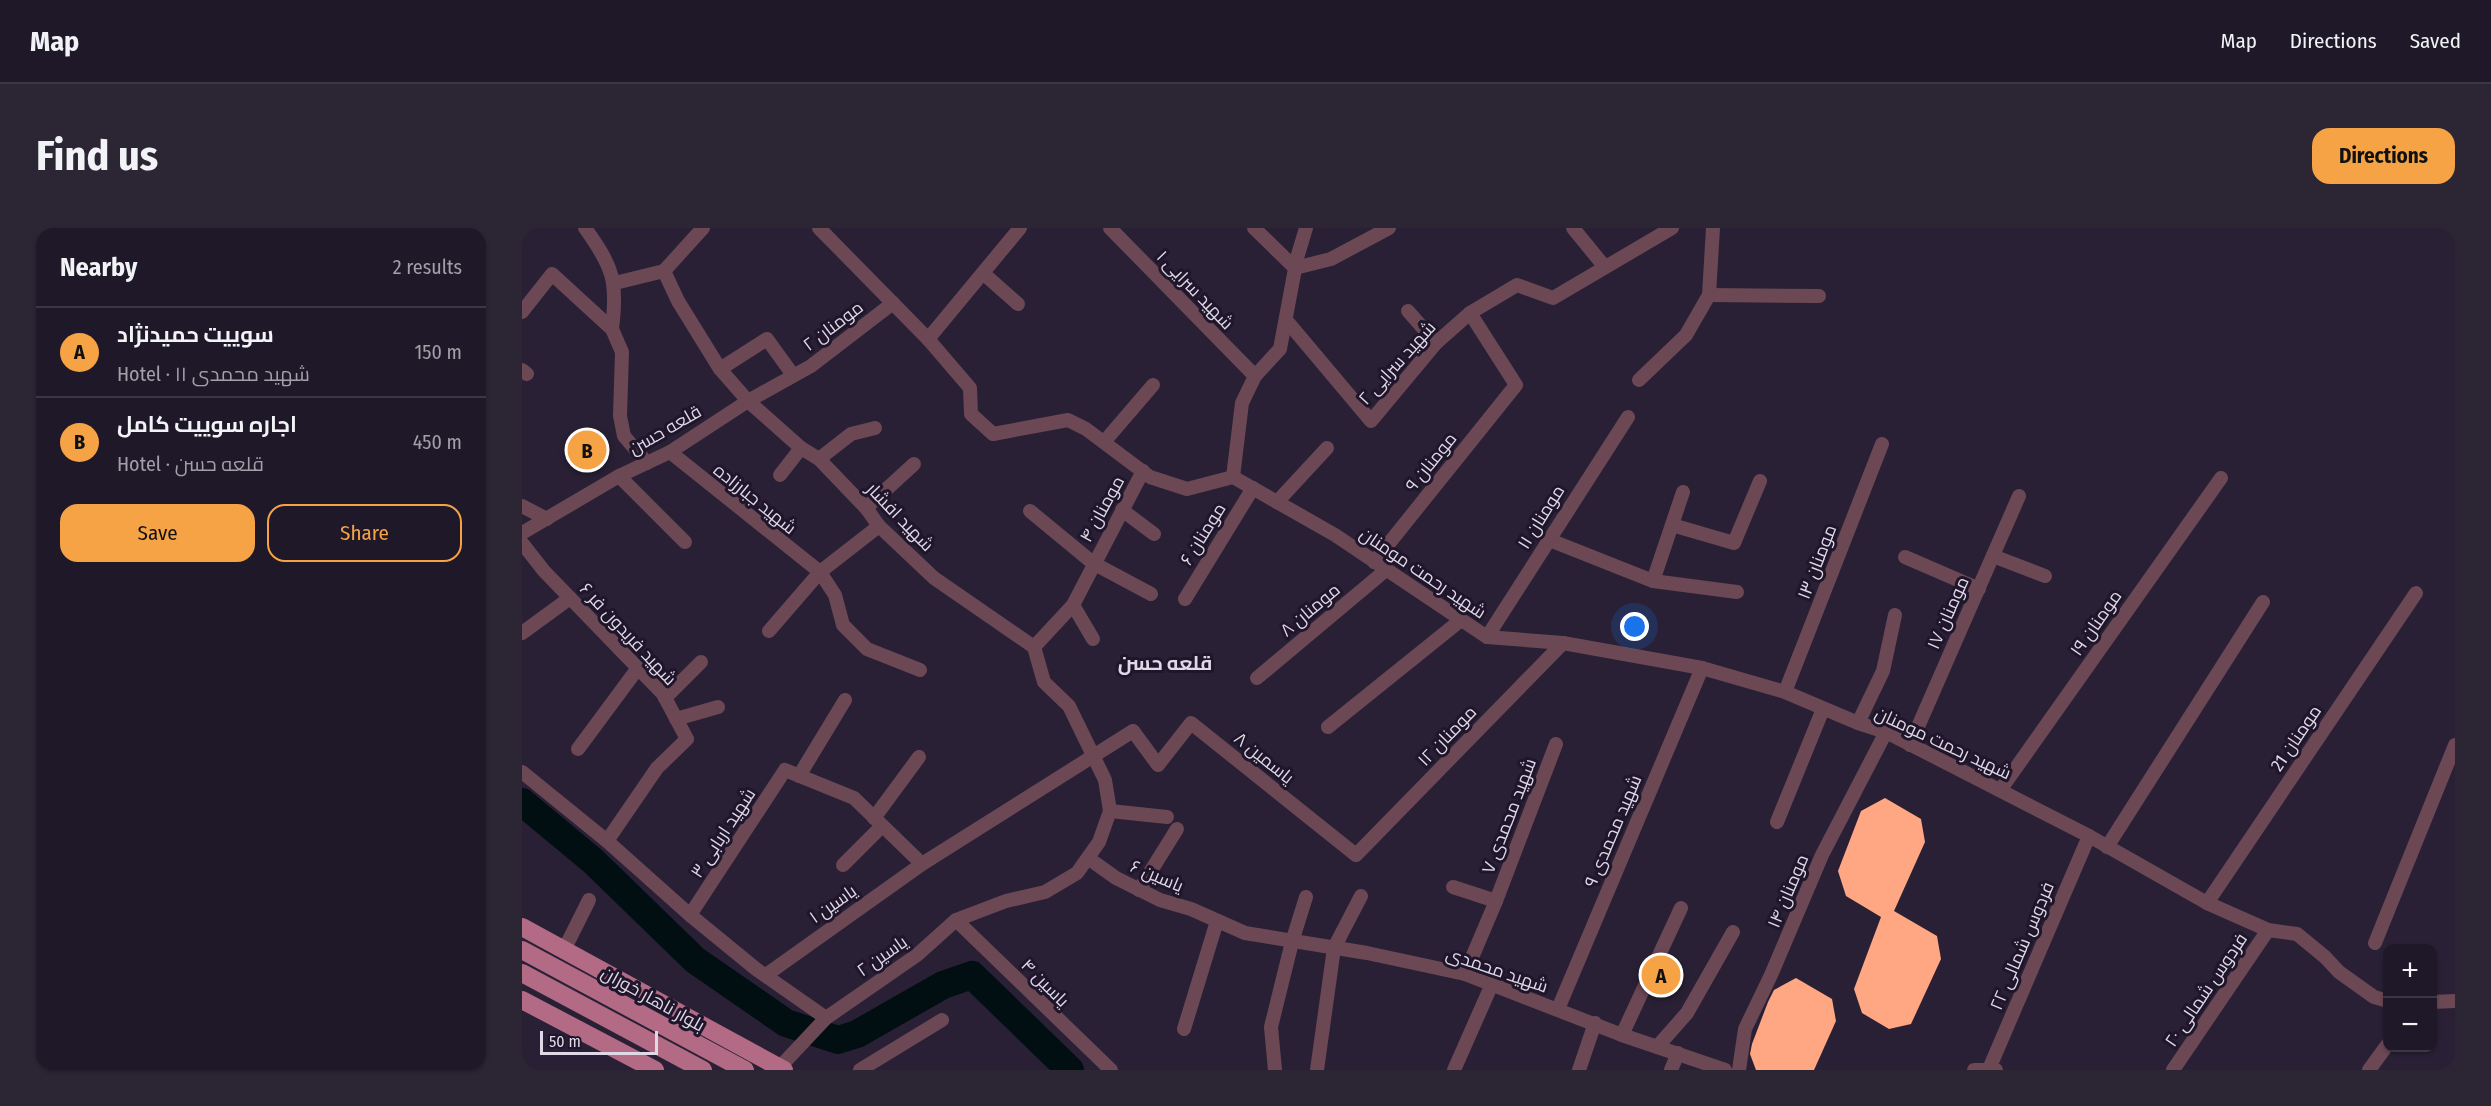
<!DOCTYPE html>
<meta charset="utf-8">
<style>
body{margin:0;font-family:"Fira Sans Condensed",Cairo,sans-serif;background:#2c2534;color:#f1f3f6}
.controls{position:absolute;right:18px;bottom:18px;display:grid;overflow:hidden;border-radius:12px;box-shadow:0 2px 4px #0004}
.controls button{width:54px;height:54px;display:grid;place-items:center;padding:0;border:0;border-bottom:2px solid #3c3745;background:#1f1828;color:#f1f3f6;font:30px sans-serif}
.scale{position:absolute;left:18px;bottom:15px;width:118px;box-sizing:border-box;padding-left:6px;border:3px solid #ded8e7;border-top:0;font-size:16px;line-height:21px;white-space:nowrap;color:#ded8e7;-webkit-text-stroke:4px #20162b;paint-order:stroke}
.you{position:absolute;left:1113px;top:399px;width:21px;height:21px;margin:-15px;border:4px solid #fff;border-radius:50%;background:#1a73e8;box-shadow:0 0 0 9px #1a73e833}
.badge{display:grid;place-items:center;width:39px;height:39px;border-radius:50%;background:#f5a345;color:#111;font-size:20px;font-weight:700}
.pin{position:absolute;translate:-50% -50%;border:3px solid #fff;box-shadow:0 2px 6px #0006}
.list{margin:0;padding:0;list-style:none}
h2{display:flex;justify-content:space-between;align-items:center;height:78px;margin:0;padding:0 24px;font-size:26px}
h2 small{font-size:20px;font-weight:400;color:#a1a0a8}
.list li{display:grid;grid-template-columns:39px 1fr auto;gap:18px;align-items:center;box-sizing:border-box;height:90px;padding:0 24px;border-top:2px solid #3c3745}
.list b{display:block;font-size:22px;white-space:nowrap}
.list p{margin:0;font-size:20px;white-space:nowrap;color:#a1a0a8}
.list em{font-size:20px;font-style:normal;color:#a1a0a8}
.actions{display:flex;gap:12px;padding:18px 24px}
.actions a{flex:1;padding:14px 0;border:2px solid #f5a345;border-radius:18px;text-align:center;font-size:21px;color:#f5a345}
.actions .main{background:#f5a345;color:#111}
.map{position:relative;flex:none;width:1933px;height:842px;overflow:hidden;border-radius:18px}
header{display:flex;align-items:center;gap:36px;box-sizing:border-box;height:84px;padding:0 30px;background:#1f1828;border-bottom:2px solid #3c3745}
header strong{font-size:28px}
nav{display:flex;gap:33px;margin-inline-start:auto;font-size:21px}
.intro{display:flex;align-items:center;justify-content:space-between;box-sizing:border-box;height:144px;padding:0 36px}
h1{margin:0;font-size:42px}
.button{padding:15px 27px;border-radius:18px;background:#f5a345;color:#111;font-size:21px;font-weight:700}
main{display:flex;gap:36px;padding:0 36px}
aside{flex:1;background:#1f1828;border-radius:18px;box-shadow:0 2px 4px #0004}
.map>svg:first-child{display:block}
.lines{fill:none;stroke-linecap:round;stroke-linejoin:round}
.river{stroke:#010e12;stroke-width:28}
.building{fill:#ffa782}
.minor{stroke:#6c4855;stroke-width:14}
.primary{stroke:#b26a85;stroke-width:18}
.labels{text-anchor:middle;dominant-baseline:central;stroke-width:6;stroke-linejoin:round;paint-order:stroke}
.street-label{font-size:18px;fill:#ded8e7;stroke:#20162b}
.neighbourhood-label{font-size:20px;font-weight:bold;fill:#ded8e7;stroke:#20162b}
</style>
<header>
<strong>Map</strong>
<nav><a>Map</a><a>Directions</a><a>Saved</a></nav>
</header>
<div class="intro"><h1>Find us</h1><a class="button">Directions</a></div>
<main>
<aside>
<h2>Nearby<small>2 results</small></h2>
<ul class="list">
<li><span class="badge">A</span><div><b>سوییت حمیدنژاد</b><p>Hotel · ۱۱ شهید محمدی</p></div><em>150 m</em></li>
<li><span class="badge">B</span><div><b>اجاره سوییت کامل</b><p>Hotel · قلعه حسن</p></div><em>450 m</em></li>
</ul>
<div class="actions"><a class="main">Save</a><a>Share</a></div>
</aside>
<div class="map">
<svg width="1933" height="842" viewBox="0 0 1933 842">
<rect width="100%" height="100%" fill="#292035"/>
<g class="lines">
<path class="river" d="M0,574l71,59 102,99 91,63 52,17 19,-6 86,-49 29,-10 98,95"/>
</g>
<g class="building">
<path d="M1363,570l36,21 4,23 -31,69 43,25 4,23 -30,65 -22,5 -27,-16 -8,-24 27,-72 -35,-21 -8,-25 23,-60z"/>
<path d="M1274,750l36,21 4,22 -22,49h-58l-6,-16 2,-10 16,-42 6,-12z"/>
</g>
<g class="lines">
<g class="minor">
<path d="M63,0c28,39 33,53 27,101"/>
<path d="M297,0l109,111 42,49 1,26 22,20 75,-14 18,9 64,48 37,12 46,-12 102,58 152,102 76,6 139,25 83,24 73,31 28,9 203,104 118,67 61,27 29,4 28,23 14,15 35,25 14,4"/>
<path d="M588,0l145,148"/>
<path d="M732,0l41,40 36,-9 58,-31"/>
<path d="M1051,0l31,38"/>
<path d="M142,43l14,30 42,68 28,32 53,47 18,11 47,49 13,18 55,52 100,69"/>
<path d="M142,43l39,-43"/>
<path d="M462,46l34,30"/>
<path d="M93,55l49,-12"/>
<path d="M1187,67l110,1"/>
<path d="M886,83l28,32"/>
<path d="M0,84l30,-38 60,55 10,23 -2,64 4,20 23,27"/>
<path d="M764,92l85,101 65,-78 34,-30 47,-28 36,13 119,-70"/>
<path d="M406,111l92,-111"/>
<path d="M198,141l47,-30 26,36"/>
<path d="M0,142l5,4"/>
<path d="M1117,152l47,-45 23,-40 4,-67"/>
<path d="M582,214l49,-57"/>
<path d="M148,224l150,120 15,23 8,30 24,24 53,21"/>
<path d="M297,231l32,-25 24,-6"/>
<path d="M258,247l21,-27"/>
<path d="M97,248l66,66"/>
<path d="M711,249l9,-74 13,-27 25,-27 17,-91 9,-30"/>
<path d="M755,274l50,-54"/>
<path d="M0,278l25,13"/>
<path d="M344,280l48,-44"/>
<path d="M600,282l32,24"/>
<path d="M508,283l63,52 58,31"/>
<path d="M1150,297l62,18 26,-62"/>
<path d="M0,305l97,-57 51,-24 78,-51 63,-35 82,-63"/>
<path d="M1025,311l106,42 84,11"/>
<path d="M0,315l22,28 119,123 24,45 -30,29 -50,73"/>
<path d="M1471,328l52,20"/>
<path d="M1383,329l74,32"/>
<path d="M852,334l142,-177 -46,-72"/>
<path d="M1131,353l30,-89"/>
<path d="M663,371l68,-111"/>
<path d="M551,377l20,34"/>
<path d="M247,403l51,-59 59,-46"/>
<path d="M0,405l48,-35"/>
<path d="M965,409l141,-220"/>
<path d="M512,419l39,-42 70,-134"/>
<path d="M735,450l129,-108"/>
<path d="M1263,464l97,-248"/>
<path d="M143,470l36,-36"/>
<path d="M154,491l42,-12"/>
<path d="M1336,495l25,-52 12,-56"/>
<path d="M806,499l133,-107"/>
<path d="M1388,517l109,-249"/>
<path d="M56,521l60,-81"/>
<path d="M0,544l85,69 83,74 66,54 70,49"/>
<path d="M277,548l46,-76"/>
<path d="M1479,561l220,-311"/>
<path d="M588,583l57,6"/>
<path d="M352,590l45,-61"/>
<path d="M1255,594l46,-113"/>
<path d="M1585,619l156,-245"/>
<path d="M566,630l28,20 44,22 31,9 54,24 122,20 98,21 157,61 103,35"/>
<path d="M321,637l39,-39"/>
<path d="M931,659l43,14"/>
<path d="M617,662l38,-61"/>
<path d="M1685,675l209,-310"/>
<path d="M168,687l95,-145 69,28 68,66"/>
<path d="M434,692l155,150"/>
<path d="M1853,715l80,-198"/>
<path d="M42,722l25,-50"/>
<path d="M943,746l31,-73 60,-157"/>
<path d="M244,747l156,-111 211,-133 25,34 33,-42 165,132 207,-212"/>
<path d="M1910,774l23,-1"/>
<path d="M1036,781l144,-341"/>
<path d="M662,801l33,-108"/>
<path d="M1100,807l59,-127"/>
<path d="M1135,819l30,-34 46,-81"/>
<path d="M257,840l47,-50 91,-63 39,-35 50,-19 39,-9 32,-19 22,-31 11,-31 -5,-31 -36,-74 -25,-24 -10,-35"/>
<path d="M1467,841l100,-233"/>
<path d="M338,842l82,-50"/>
<path d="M753,842l-4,-43 21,-85 14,-45"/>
<path d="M795,842l17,-122 27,-52"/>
<path d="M932,842l38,-86"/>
<path d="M1057,842l16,-47"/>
<path d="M1149,842l7,-17"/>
<path d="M1217,842l6,-41 26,-54 51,-120 64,-123"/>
<path d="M1452,842h22"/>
<path d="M1651,842l95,-140"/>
<path d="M1847,842l19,-26"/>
</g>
<g class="primary">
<path d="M0,699l262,143"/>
<path d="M0,722l223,120"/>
<path d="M0,745l181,97"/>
<path d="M0,772l133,70"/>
</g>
</g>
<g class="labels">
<g class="street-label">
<text transform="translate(673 62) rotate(46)">شهید سرایی ۱</text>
<text transform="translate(311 98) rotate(-37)">۲ مومنان</text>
<text transform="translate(875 135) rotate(-48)">شهید سرایی ۲</text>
<text transform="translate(143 202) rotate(-30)">قلعه حسن</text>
<text transform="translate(909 234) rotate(-51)">مومنان ۹</text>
<text transform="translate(233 271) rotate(39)">شهید جبارزاده</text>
<text transform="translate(580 281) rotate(-61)">۴ مومنان</text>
<text transform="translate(378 289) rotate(46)">شهید افشار</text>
<text transform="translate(1019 289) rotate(-58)">مومنان ۱۱</text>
<text transform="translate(681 306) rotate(-58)">مومنان ۶</text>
<text transform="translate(1295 334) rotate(-69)">مومنان ۱۳</text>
<text transform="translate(901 345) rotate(34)">شهید رحمت مومنان</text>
<text transform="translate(788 382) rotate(-40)">مومنان ۸</text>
<text transform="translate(1426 385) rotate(-66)">مومنان ۱۷</text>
<text transform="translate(1574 395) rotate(-55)">مومنان ۱۹</text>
<text transform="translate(106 406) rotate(47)">شهید فریدون فر ۶</text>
<text transform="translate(925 508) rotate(-46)">مومنان ۱۲</text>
<text transform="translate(1774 510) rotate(-56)">مومنان 21</text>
<text transform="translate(1421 515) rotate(25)">شهید رحمت مومنان</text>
<text transform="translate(742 530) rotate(39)">یاسمین ۸</text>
<text transform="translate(987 588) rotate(-69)">شهید محمدی ۷</text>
<text transform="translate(1091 603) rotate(-67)">۹ شهید محمدی</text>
<text transform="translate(201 605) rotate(-57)">شهید اربابی ۳</text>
<text transform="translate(635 648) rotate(23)">یاسین ۶</text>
<text transform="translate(1266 663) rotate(-67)">مومنان ۱۴</text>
<text transform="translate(311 676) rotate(-35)">یاسین ۱</text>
<text transform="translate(1500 718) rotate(-67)">فردوس شمالی ۲۲</text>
<text transform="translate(360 728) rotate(-35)">یاسین ۲</text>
<text transform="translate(975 742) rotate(19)">شهید محمدی</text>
<text transform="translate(523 755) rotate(45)">یاسین ۴</text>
<text transform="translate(1684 762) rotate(-56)">فردوس شمالی ۲۰</text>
<text transform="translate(131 771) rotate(29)">بلوار ناهار خوران</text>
</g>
<g class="neighbourhood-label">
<text x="643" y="435">قلعه حسن</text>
</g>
</g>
</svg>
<div class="controls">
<button>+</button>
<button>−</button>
</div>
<div class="scale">50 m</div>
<div class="you"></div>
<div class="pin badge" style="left:1139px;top:747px">A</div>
<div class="pin badge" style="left:65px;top:222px">B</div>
</div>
</main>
